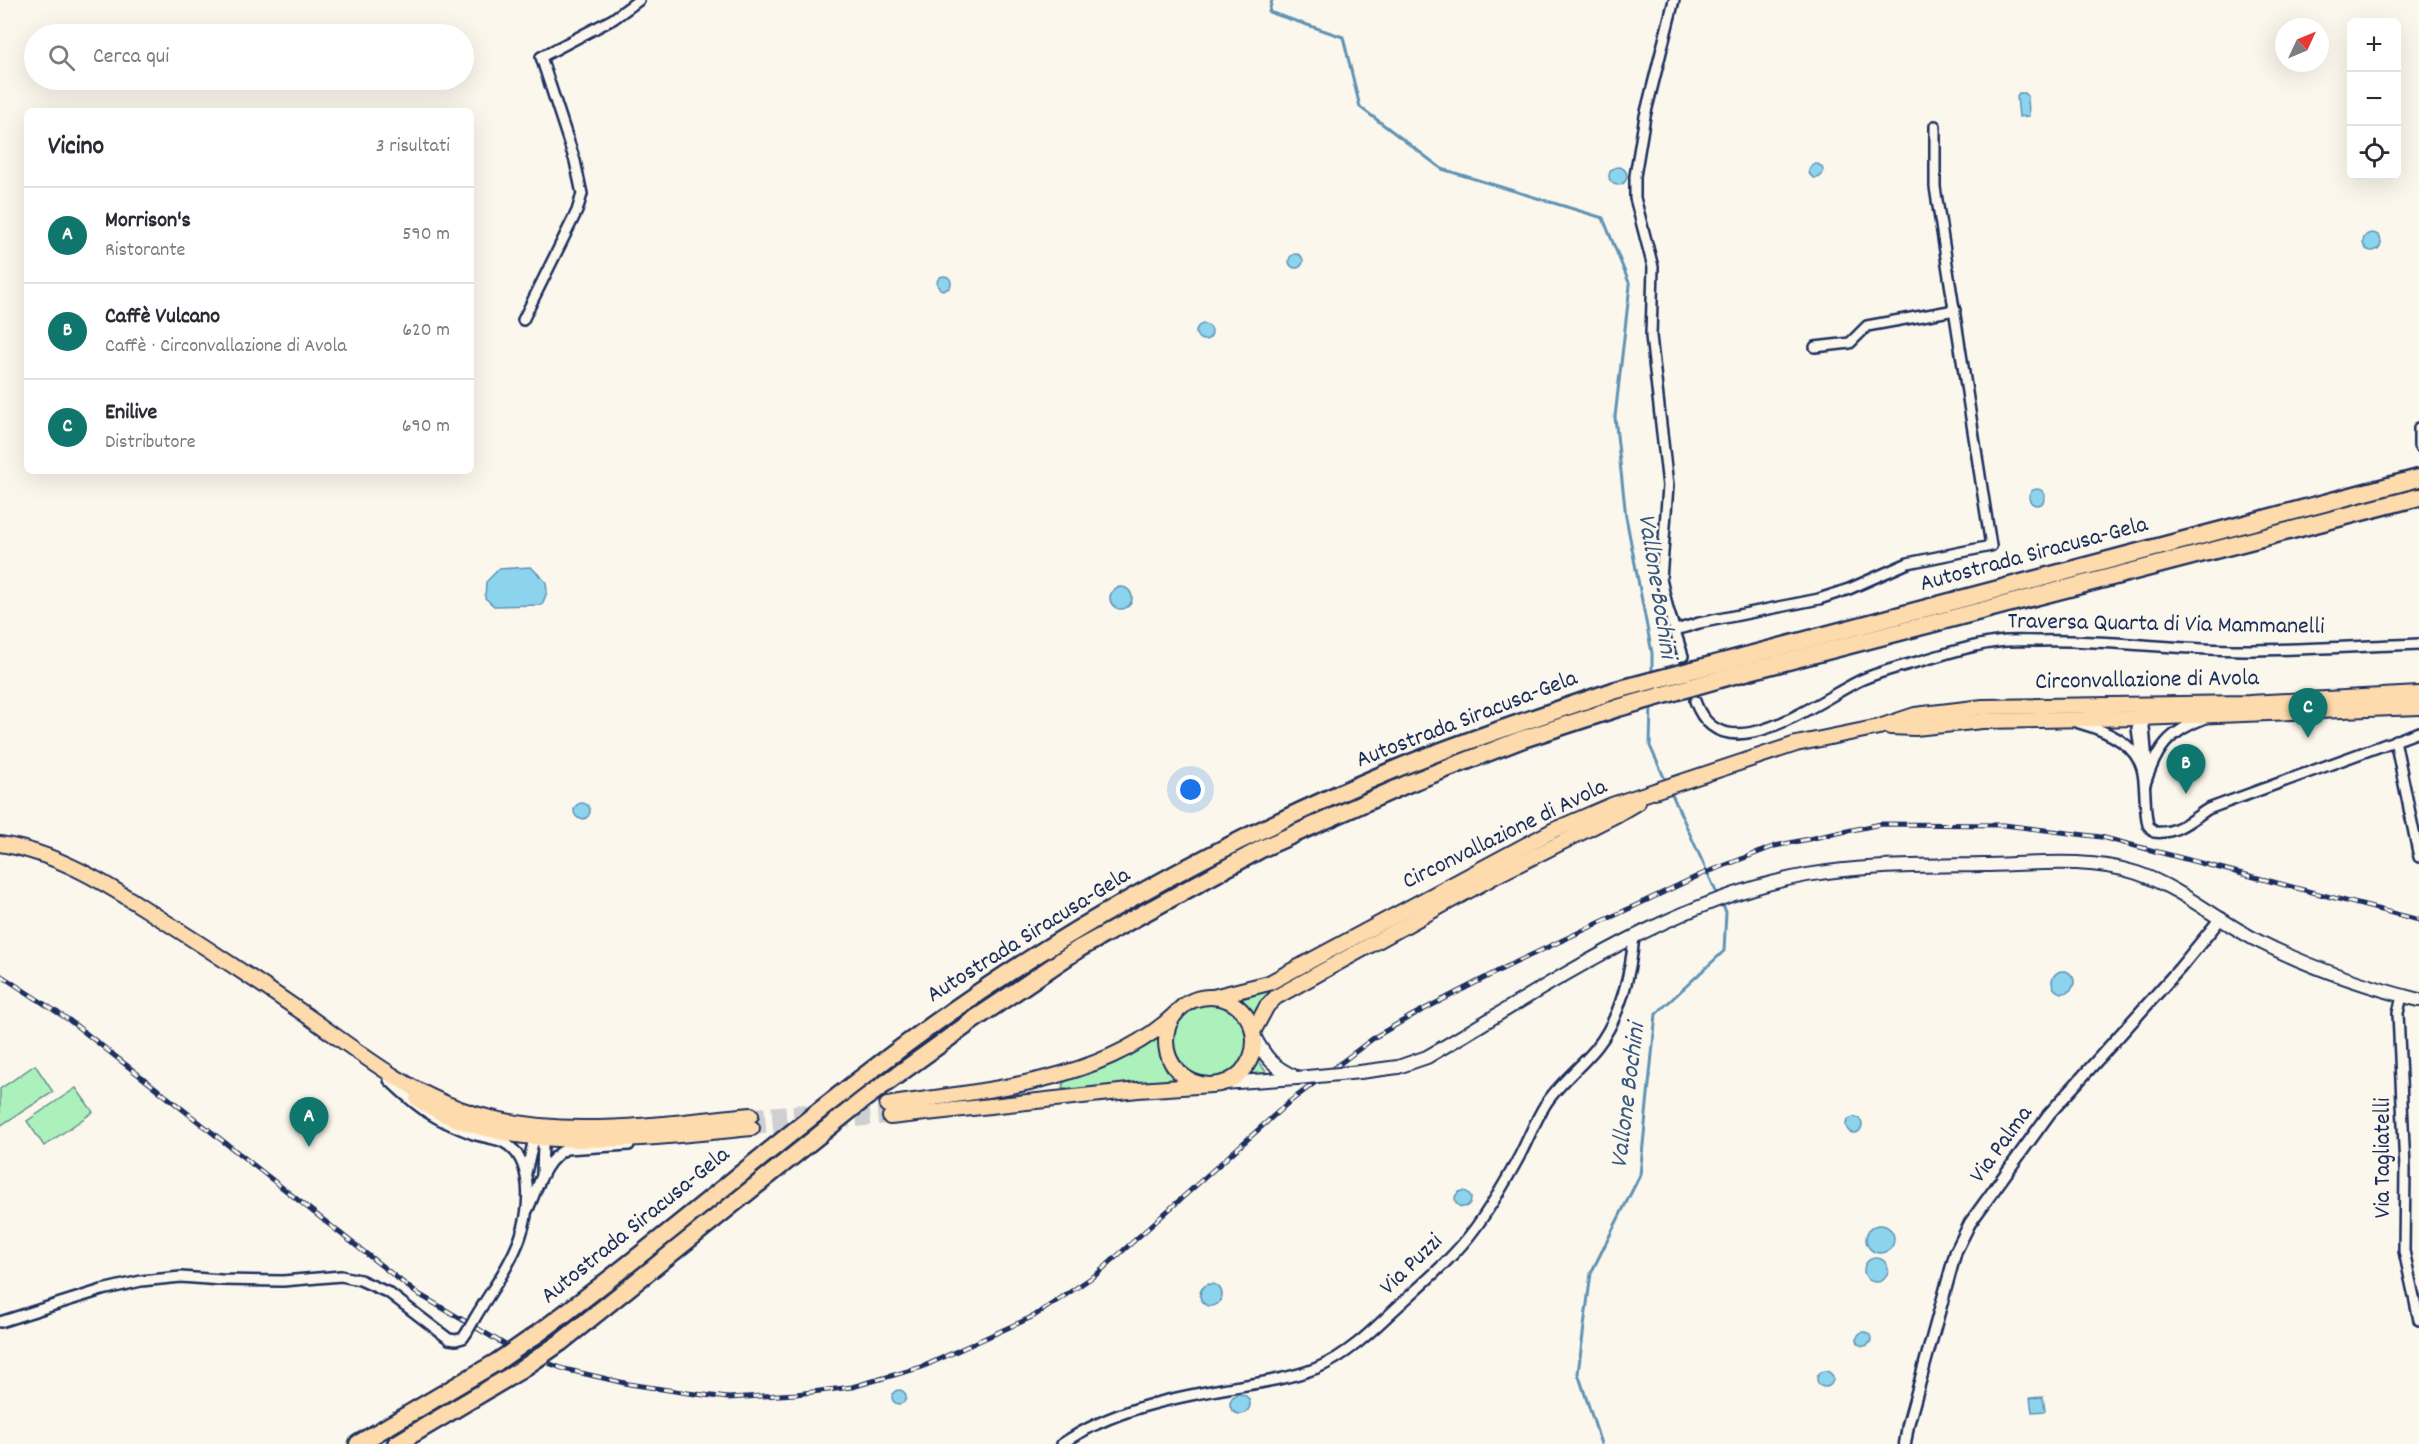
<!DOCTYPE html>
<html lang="it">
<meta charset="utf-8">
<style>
body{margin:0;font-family:Dekko,sans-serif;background:#f7f7f7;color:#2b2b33}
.controls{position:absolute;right:18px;top:18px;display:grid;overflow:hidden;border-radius:9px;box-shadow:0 6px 24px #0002}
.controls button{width:54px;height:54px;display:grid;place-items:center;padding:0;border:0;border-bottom:2px solid #e1e1e2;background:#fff;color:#2b2b33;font:30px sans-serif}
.compass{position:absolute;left:2275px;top:18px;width:54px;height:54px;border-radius:50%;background:#fff;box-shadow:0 6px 24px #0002;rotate:46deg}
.you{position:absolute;left:1191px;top:790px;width:21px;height:21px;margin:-15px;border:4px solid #fff;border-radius:50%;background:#1a73e8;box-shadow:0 0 0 9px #1a73e833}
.badge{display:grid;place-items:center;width:39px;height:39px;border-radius:50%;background:#0f766e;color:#fff;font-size:20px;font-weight:700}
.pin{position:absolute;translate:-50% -50px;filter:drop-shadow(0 2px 3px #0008)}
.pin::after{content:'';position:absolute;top:32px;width:21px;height:18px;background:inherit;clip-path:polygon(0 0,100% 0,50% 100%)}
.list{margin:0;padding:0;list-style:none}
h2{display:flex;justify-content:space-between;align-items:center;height:78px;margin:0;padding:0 24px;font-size:26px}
h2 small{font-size:20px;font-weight:400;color:#7c7c81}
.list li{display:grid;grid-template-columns:39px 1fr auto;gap:18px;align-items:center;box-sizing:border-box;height:96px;padding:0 24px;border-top:2px solid #e1e1e2}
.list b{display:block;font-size:22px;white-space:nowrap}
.list p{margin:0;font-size:20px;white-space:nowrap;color:#7c7c81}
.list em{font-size:20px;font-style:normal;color:#7c7c81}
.icon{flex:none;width:33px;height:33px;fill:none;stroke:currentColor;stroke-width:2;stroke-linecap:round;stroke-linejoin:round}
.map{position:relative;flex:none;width:2419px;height:1444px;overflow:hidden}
.search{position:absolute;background:#fff;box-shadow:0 6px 24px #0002;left:24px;top:24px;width:450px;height:66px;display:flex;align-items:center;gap:15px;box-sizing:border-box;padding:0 21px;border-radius:33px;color:#7c7c81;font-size:22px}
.panel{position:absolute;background:#fff;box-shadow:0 6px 24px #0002;left:24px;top:108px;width:450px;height:366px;border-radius:9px}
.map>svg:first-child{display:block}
.green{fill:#acf1bc;stroke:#64908d;stroke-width:1.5}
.water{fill:#8cd4ed;stroke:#5f92b4;stroke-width:1.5}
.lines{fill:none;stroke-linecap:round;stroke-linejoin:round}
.stream{stroke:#5f92b4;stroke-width:3}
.primary-tunnel{stroke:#cecfd0;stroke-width:14;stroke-dasharray:14 7;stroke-linecap:butt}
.minor-casing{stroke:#1b2f5e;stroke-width:14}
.tertiary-casing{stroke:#1b2f5e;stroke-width:15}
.secondary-casing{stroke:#1b2f5e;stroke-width:16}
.primary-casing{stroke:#1b2f5e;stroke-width:18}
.motorway-casing{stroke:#1b2f5e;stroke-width:21}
.minor{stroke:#fbf7ec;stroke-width:9}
.tertiary{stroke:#fbf7ec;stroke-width:10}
.secondary{stroke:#fbf7ec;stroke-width:12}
.primary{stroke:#fedbac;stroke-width:14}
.motorway{stroke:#fedbac;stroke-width:16}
.rail-casing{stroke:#1b2f5e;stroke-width:5}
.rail{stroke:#fbf7ec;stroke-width:3;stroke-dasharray:9;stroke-linecap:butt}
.minor-bridge-casing{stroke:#1b2f5e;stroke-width:14;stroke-linecap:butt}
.secondary-bridge-casing{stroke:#1b2f5e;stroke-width:16;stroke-linecap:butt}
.motorway-bridge-casing{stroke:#1b2f5e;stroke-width:21;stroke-linecap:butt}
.minor-bridge{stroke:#fbf7ec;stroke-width:9}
.secondary-bridge{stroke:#fbf7ec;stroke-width:12}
.motorway-bridge{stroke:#fedbac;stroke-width:16}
.labels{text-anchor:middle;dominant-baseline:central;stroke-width:5;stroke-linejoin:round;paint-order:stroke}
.street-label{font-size:24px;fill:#1b2f5e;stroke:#fbf7ec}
.water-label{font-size:26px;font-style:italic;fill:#375882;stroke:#fbf7ec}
</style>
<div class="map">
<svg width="2419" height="1444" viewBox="0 0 2419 1444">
<rect width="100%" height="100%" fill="#fbf7ec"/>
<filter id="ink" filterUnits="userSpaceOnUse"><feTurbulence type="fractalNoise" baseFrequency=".0167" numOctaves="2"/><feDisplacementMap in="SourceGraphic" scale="12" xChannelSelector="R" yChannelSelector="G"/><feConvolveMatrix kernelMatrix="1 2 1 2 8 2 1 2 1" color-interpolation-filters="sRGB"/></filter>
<g filter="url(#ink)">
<g class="green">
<path d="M1279,988l-18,14 -7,12 -12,-15z"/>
<circle cx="1211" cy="1040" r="37"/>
<path d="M1159,1036l5,23 14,20 -111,11 -5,-2 2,-6 73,-32z"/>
<path d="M1257,1060l10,13 -19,2z"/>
<path d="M35,1065l18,27 -53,34v-37z"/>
<path d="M76,1088l17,24 -49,34 -17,-25z"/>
</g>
<g class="water">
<path d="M2019,93h6l3,3 1,20 -10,1 -2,-21z"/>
<circle cx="1816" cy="171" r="7"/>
<circle cx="1618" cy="176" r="9"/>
<circle cx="2372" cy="242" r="9"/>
<circle cx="1296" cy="261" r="7"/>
<circle cx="944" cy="283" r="7"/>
<circle cx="1204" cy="332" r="8"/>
<circle cx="2037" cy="497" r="8"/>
<path d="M531,567l15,15 1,10 -5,13 -48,1 -9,-8 1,-16 13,-13z"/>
<circle cx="1121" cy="598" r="11"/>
<circle cx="582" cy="811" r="8"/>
<circle cx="2063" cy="982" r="11"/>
<circle cx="1854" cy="1125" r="8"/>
<circle cx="1463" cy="1199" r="8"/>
<circle cx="1880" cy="1239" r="14"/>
<circle cx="1876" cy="1270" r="12"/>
<circle cx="1211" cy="1295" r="11"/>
<circle cx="1864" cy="1339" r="7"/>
<circle cx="1825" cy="1379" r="8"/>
<circle cx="899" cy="1397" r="7"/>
<circle cx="1240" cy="1404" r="10"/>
<path d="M2043,1397l2,14 -13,1 -2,-14z"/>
</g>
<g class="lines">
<g class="stream">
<path d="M1272,0l-3,12 74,25 17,70 82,62 161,49 27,67 -15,132 11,100 26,136v21"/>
<path d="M1651,704l-1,42 17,38"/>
<path d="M1670,790l48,106"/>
<path d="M1601,1444l-23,-71 13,-100 49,-98 16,-161 68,-63 2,-39 -5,-10"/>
</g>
<g class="primary-tunnel">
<path d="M751,1115l136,-10"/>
<path d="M752,1128l138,-11"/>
</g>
<defs>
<g id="minor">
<path d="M1674,0l-29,116 -10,60v22l18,69 -2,69 17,150 -7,93 7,30 15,47"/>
<path d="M523,320l54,-109 5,-17 -7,-33 -34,-104 72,-38 26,-19"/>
<path d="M1815,347l35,-4 17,-17 88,-16"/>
<path d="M2419,428v18"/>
<path d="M1676,630l23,-7 120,-24 30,-10 59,-26 83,-17 -56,-359v-61"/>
<path d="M1695,701c27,76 123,-1 166,-21 18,-8 37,-13 56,-18 26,-7 53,-17 80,-20 13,-2 27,-1 41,-1 68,-2 136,9 204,9 59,0 118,-4 177,-6"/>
<path d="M2137,715l7,12 4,47"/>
<path d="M2079,723c25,7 59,20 64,50 3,17 1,35 5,52l6,7c21,3 37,-12 54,-23l211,-77"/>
<path d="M2395,740l24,117"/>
<path d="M2141,758l-4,-30 4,-11"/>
<path d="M2145,784c12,-37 24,-52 60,-66"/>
<path d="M2402,996l-4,17 7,156 -1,82 15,69"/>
<path d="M389,1080c30,29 44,39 84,54 9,3 21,4 30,8 32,16 27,69 17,96 -10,28 -30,54 -45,80"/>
<path d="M537,1136l6,9 -1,29"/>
<path d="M526,1173l7,-30 9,-7"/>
<path d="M528,1209c10,-21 15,-48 38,-60l63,-4"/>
<path d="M0,1322l102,-32 39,-9 40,-4 40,3 62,1 58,-5 19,4 29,13 60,46 7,1 7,-2 4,-6"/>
<path d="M1062,1444c49,-34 109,-46 166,-56 30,-5 60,-9 89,-20 29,-12 54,-36 76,-57 29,-27 60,-52 83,-84 16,-22 30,-46 43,-70 9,-17 16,-36 26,-52 14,-22 36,-38 52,-58 23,-29 34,-74 37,-111"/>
</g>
<path id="tertiary" d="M1905,1444l3,-19 48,-174 14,-28 79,-109 131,-146 41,-50"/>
<g id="secondary">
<path d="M1254,1036c11,21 20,32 42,41"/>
<path d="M1360,1072l38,-5 29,-10c120,-70 242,-157 380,-182 57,-10 118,-9 176,-10 50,-1 106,-8 154,8 44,15 80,47 121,68 51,26 106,45 161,59"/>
<path d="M1222,1083l75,-5"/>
</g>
<g id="primary">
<path d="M1890,727l25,1 67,-7 158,-3 279,-11"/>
<path d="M0,844c54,8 102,37 147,66 54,34 107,69 159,105 49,34 96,73 154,94 94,33 194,15 291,6"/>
<path d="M1213,997l56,-14 285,-153 58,-25 184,-61 83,-17 36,-12 68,-8 266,-4 170,-9"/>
<circle cx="1210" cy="1041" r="44"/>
<path d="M1253,1032l14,-26 9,-9 219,-121 121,-61 22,-13"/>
<path d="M417,1099c87,61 235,38 335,29"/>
<path d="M887,1105c95,-15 216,-22 288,-91"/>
<path d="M890,1117l248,-27 73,-5"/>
</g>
<g id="motorway">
<path d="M536,1335c135,-99 259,-211 395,-309 144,-104 303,-189 467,-258 70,-29 143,-52 215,-77l806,-213"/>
<path d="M561,1342l303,-243 111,-80 105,-71 183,-100 144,-64 116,-45 95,-31 116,-33 685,-178"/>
<path d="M358,1444l139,-82"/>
<path d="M396,1444l123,-73"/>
</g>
</defs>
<use href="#minor" class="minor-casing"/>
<use href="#tertiary" class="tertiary-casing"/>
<use href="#secondary" class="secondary-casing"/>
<use href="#primary" class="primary-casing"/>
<use href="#motorway" class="motorway-casing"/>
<use href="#minor" class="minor"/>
<use href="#tertiary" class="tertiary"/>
<use href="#secondary" class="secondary"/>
<use href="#primary" class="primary"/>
<use href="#motorway" class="motorway"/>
<defs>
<path id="rail" d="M0,975l69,45 346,272 101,59 48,18 65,15 59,9 40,5 68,-4 56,-7 70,-20 112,-51 63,-42 191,-171 87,-66 38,-22 93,-48 194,-92 75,-29 106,-22 123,1 97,12 318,83"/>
</defs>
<use href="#rail" class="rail-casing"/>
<use href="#rail" class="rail"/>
<defs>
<path id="minor-bridge" d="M467,1332l8,-14"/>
<path id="secondary-bridge" d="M1297,1078l63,-6"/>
<g id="motorway-bridge">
<path d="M497,1362l39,-27"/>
<path d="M519,1371l42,-29"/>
</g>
</defs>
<use href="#minor-bridge" class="minor-bridge-casing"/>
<use href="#secondary-bridge" class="secondary-bridge-casing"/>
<use href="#motorway-bridge" class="motorway-bridge-casing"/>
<use href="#minor-bridge" class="minor-bridge"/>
<use href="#secondary-bridge" class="secondary-bridge"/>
<use href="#motorway-bridge" class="motorway-bridge"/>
</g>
</g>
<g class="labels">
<g class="street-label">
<text transform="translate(2034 555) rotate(-15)">Autostrada Siracusa-Gela</text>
<text transform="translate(2166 625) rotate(1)">Traversa Quarta di Via Mammanelli</text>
<text transform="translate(2147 681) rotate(-1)">Circonvallazione di Avola</text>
<text transform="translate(1467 720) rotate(-21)">Autostrada Siracusa-Gela</text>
<text transform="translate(1505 835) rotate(-26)">Circonvallazione di Avola</text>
<text transform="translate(1029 936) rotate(-32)">Autostrada Siracusa-Gela</text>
<text transform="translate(2002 1145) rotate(-54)">Via Palma</text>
<text transform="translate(2384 1158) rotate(-90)">Via Tagliatelli</text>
<text transform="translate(636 1226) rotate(-39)">Autostrada Siracusa-Gela</text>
<text transform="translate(1412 1265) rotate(-44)">Via Puzzi</text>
</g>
<g class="water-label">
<text transform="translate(1656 586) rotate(81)">Vallone Bochini</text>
<text transform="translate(1629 1096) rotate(-83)">Vallone Bochini</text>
</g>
</g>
</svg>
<div class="controls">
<button>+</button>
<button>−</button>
<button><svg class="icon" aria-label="locate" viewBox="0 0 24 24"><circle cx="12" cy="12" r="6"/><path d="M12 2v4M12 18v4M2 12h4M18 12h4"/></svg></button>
</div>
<svg class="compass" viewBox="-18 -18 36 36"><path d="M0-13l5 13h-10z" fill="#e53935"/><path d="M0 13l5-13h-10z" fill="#7c7c81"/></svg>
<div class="you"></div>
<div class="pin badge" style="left:309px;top:1147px">A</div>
<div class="pin badge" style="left:2186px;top:794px">B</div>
<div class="pin badge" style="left:2308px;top:738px">C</div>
<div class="search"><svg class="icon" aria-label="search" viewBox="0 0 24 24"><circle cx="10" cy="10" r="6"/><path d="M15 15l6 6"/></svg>Cerca qui</div>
<section class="panel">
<h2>Vicino<small>3 risultati</small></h2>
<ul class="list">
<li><span class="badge">A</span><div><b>Morrison's</b><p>Ristorante</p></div><em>590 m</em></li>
<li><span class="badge">B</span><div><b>Caffè Vulcano</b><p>Caffè · Circonvallazione di Avola</p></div><em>620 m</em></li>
<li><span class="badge">C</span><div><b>Enilive</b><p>Distributore</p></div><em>690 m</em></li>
</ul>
</section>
</div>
